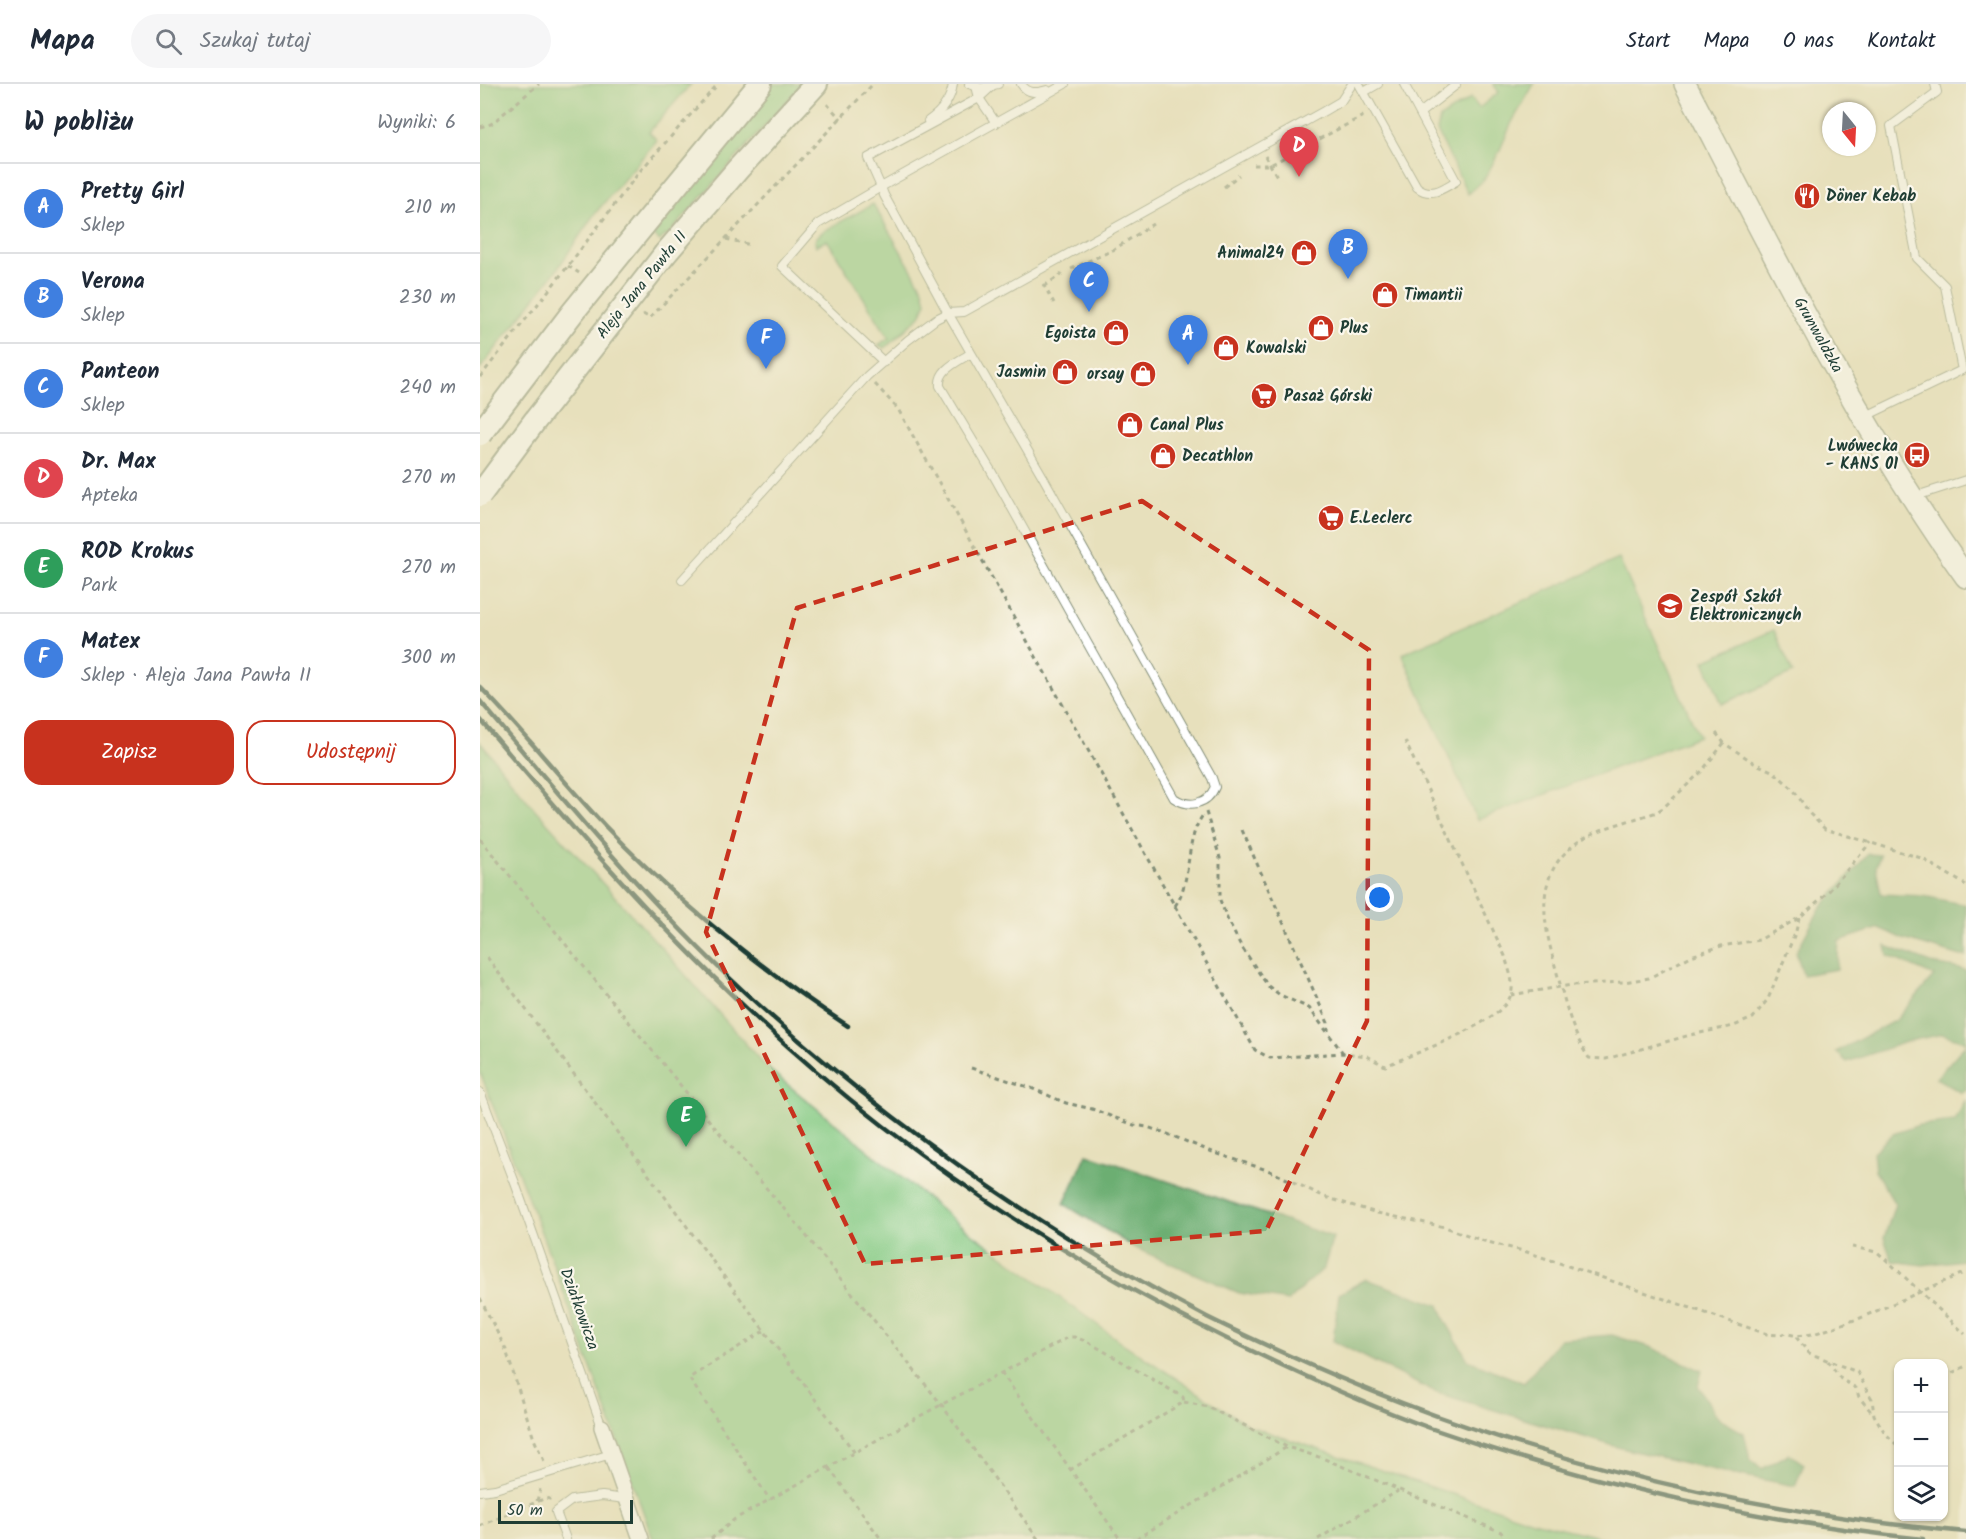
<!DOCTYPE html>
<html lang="pl">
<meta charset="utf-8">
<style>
body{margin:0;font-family:Kalam,sans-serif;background:#f6f6f7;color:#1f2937}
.controls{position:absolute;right:18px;bottom:18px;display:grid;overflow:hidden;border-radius:12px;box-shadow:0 2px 4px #0004}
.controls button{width:54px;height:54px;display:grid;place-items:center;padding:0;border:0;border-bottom:2px solid #e0e1e3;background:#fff;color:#1f2937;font:30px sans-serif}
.compass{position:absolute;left:1342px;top:18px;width:54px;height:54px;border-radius:50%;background:#fff;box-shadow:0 2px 4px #0004;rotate:162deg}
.scale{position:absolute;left:18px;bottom:15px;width:135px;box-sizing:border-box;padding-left:6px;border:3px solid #1f3d34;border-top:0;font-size:16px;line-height:21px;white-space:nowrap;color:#1f3d34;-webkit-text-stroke:4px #fbf7ec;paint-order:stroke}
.you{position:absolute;left:900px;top:814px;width:21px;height:21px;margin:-15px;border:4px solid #fff;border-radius:50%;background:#1a73e8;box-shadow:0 0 0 9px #1a73e833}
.badge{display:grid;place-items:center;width:39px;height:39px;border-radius:50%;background:#c8321e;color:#fff;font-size:20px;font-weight:700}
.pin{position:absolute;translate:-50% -50px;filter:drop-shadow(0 2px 3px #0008)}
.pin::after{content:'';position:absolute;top:32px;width:21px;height:18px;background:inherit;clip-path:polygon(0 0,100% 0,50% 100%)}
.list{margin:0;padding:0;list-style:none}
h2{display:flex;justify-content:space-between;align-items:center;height:78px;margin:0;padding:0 24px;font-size:26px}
h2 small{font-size:20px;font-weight:400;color:#747a83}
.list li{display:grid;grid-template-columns:39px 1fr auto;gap:18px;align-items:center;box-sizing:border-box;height:90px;padding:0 24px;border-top:2px solid #e0e1e3}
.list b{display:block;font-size:22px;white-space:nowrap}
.list p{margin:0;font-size:20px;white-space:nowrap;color:#747a83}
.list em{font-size:20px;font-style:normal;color:#747a83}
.actions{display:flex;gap:12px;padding:18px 24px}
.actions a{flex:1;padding:14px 0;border:2px solid #c8321e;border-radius:18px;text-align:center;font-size:21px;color:#c8321e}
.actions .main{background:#c8321e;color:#fff}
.icon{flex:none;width:33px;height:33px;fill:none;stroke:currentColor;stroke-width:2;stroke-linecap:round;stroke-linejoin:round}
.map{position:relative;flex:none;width:1486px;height:1455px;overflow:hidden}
header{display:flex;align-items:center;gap:36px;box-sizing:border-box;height:84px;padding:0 30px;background:#fff;border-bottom:2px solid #e0e1e3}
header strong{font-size:28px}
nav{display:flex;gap:33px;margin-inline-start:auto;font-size:21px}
.search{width:420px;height:54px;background:#f6f6f7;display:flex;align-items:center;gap:15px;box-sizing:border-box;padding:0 21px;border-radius:33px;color:#747a83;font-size:22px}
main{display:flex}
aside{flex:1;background:#fff}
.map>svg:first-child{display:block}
.green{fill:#85ca84;stroke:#52845c;stroke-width:1.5}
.forest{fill:#6cae72;stroke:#467653;stroke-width:1.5}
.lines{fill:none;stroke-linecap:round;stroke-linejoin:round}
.lane-casing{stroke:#838e78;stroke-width:10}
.street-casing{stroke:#838e78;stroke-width:18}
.secondary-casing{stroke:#838e78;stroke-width:24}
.primary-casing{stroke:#838e78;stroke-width:26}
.path{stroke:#838e78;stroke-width:3;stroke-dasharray:4.5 4.5;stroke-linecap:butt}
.lane{stroke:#fff;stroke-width:8}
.street{stroke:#fff;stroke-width:15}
.secondary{stroke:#fff;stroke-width:21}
.primary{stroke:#fff;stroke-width:22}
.rail{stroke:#1f3d34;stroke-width:4.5}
.primary-bridge-casing{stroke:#838e78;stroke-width:26;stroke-linecap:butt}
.primary-bridge{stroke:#fff;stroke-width:22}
.marked{fill:none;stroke:#c8321e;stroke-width:4.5;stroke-dasharray:12 8;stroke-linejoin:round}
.labels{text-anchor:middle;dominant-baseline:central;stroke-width:4.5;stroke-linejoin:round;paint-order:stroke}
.poi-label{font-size:16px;font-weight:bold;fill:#1f3d34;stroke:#fbf7ec;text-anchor:start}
.street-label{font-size:16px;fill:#1f3d34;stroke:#fbf7ec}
</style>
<header>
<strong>Mapa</strong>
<div class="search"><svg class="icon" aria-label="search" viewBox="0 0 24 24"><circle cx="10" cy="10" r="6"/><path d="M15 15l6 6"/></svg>Szukaj tutaj</div>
<nav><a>Start</a><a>Mapa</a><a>O nas</a><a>Kontakt</a></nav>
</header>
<main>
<aside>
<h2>W pobliżu<small>Wyniki: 6</small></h2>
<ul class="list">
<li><span class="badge" style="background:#3f7fe0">A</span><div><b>Pretty Girl</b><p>Sklep</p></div><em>210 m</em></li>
<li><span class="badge" style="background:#3f7fe0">B</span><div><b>Verona</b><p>Sklep</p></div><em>230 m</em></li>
<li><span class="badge" style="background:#3f7fe0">C</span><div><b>Panteon</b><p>Sklep</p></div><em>240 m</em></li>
<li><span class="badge" style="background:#e0444e">D</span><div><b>Dr. Max</b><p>Apteka</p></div><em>270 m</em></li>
<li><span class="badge" style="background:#2e9e5b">E</span><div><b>ROD Krokus</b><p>Park</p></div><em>270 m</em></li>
<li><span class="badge" style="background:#3f7fe0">F</span><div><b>Matex</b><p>Sklep · Aleja Jana Pawła II</p></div><em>300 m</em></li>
</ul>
<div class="actions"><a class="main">Zapisz</a><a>Udostępnij</a></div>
</aside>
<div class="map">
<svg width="1486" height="1455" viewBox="0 0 1486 1455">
<rect width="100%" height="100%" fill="#fbf7ec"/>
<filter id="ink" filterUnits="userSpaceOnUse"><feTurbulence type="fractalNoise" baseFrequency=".0167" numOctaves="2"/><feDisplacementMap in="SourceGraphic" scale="12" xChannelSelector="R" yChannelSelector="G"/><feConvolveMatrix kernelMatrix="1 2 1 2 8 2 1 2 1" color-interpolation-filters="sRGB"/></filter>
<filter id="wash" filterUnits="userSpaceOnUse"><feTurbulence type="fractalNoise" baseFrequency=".008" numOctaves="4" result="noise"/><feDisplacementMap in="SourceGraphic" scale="24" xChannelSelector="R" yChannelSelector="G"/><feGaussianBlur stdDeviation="1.35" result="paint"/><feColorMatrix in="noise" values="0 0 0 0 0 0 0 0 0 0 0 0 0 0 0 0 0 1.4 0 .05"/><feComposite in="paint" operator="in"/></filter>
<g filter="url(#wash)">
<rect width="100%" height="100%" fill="#e7e0bc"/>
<g class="green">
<path d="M0,0h211l-42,48 8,8 -64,76 -35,52 -78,101z"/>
<path d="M293,0h29l-135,152 -2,-1 -5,6 -7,-6 7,-8 -3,-2z"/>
<path d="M1013,0h41l-22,38 -13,30 -14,26 -17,16 -31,-63 3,-13 31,-20 8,10 20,-16z"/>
<path d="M393,120l50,85 3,13 -6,14 -35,32 -7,-3 11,-7 -62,-98 -11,6c-3,-7 2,-10 6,-14z"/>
<path d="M1139,475l80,177 -222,84 -75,-166z"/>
<path d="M1294,546l19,43 -71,31 -18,-43z"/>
<path d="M0,658l51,63 130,142 105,120 189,154 170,124 124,81 284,95 74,18h-954l-99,-273 -74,-194z"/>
</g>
<g class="forest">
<path d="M1388,770l12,1 -4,12 5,27 43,2 42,9v51h-5l-58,-17 -24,-11 -40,13 -2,28 -34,6 -7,-23 24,-43z"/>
<path d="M1406,862l48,18 32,6v72l-23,-8 -34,7 -62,21 -11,-10 60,-32 38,-44 -46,-20z"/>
<path d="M1486,960v46l-4,3 -26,-15z"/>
<path d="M1486,1015v158l-3,3 -40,5 -31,-4 -8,-23 11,-34 -20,-33 -2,-19 20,-18 26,-9 36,-4z"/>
<path d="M607,1070l246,83 -9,31 -36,33 -49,-8 -104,-45 -71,-44z"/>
<path d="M886,1195l73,26 7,17 22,38 56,23 36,-44 52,-4 38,12 52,24 -4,15 21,33 25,14 6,27 12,9 27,-15 15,10 -9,22 -76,-15 -98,-23 -187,-56 -101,-51 6,-47z"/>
</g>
</g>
<g filter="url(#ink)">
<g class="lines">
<defs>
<g id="lane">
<path d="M489,0l12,4 17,-4"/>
<path d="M541,0c7,10 15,9 26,6"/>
<path d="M879,0l58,103c14,11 26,2 39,-6l-52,-97"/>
<path d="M496,2l3,12 17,25"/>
<path d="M884,8l14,-8"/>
<path d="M940,29l36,-28 -1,-1"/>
<path d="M448,37c13,-9 23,-21 25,-37"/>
<path d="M491,269c-13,9 -33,16 -31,33l50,83 184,329c15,10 33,7 41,-11l-3,-9 -169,-301 -95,-164 -64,-118 -3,-8 184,-103"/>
<path d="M404,278l-102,-96 36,-42 63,-37 -13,-29 111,-60 13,-12"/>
<path d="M1384,333l98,-47 -17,-84 -28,-28 -26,-132 46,-34 -2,-8"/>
<path d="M1433,413l53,-17"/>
<path d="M202,496l185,-204 41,-36 28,-21 12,-6 16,-1 360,-201 17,-10 11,-17"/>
<path d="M0,1008l35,91 87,244"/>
<path d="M0,1407l15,-2 116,-35"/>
<path d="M86,1455l-10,-27 16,-12 30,-4 24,3"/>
</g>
<path id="street" d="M122,1343l39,112"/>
<path id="secondary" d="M1205,0c87,168 171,339 281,493"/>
<g id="primary">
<path d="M163,142l117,-142"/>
<path d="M185,170l73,-85 78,-85"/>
</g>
</defs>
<use href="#lane" class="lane-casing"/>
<use href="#street" class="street-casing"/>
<use href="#secondary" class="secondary-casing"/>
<use href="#primary" class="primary-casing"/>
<g class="path">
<path d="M347,20l14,15"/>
<path d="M0,43l11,-3 48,-40"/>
<path d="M785,72l13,22"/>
<path d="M774,81h16l95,-50"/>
<path d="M744,103l15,-12"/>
<path d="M246,155l25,6"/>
<path d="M88,182l11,7"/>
<path d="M591,185l42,-19 40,-26"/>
<path d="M563,200l11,19"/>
<path d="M564,202l21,-14"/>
<path d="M163,230l7,4 223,-234"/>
<path d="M0,293l88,-111 72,-95 78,-87"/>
<path d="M395,300l23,25 357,641 15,8 73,-5 24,3 18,10c28,-12 114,-42 125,-69 6,-13 -2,-28 -5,-41l-100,-215"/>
<path d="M1236,649l8,10 30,20 20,9 19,17 17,25 15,15 96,29 45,27"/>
<path d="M1244,659l-22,28 -38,36 -7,5c-21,7 -54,15 -73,26 -54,33 -41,84 -27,135 8,28 15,61 32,85l17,1 84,-24 44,-9 19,-8 15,-19 28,-68 3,-13"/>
<path d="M726,728l14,46v42l8,21 13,25 27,40 12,9 29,13 34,45"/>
<path d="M762,746l86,193v8"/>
<path d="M0,755l232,285 84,99 145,181 97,135"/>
<path d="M695,822c18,-27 9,-65 28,-91"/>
<path d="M7,873l368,496"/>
<path d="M1031,911l61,-10 52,-3 25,-4 42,-22 30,-10 38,-6 40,-22 30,-27 42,-49"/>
<path d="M491,984l60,20 35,15 26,6 42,16 13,2 18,6 50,20 55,18 55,26 52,16 68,14 39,14 43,11 240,82 11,1 9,-2c18,9 51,-9 71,-14l108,-47"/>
<path d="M1372,1163l25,5 15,13 73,69"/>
<path d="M0,1214l26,52 28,89 11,24"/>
<path d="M284,1247l-75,47 81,122"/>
<path d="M1316,1253l13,16 48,19 15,27 2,16 11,18 13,13"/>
<path d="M1348,1277l13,18 15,9 3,9 14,17"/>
<path d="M521,1288l119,167"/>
<path d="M1464,1293l22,-11"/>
<path d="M704,1318l24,5 79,40"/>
<path d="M349,1384l52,71"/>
<path d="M57,1417l3,-12"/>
<path d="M0,1442l66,-28 7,2"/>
<path d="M231,1455l24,-20 185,-103 149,-79h5l14,5 95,55 1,5 -114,68"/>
<path d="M656,1455l151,-92 35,11 179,74 3,5 -4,2"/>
<path d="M838,1455l80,-48"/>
</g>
<use href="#lane" class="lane"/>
<use href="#street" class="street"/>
<use href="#secondary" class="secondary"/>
<use href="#primary" class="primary"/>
<g class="rail">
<path d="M0,603c44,44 82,94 125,139 73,76 155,142 243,200"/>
<path d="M0,617c89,105 177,213 280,305 136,122 285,227 447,311 24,12 48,23 72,34 216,100 450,160 687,181"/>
<path d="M0,635c85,101 171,200 267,290 154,146 334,263 526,352 51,24 104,48 157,67 160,56 325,93 493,111"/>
</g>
<defs>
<g id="primary-bridge">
<path d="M0,350l93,-122 70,-86"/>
<path d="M0,411l54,-73 131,-168"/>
</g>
</defs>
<use href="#primary-bridge" class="primary-bridge-casing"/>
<use href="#primary-bridge" class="primary-bridge"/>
</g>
</g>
<path d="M0 0H1486V1455H0ZM662,417l227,149 -2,371 -101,210 -401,33 -159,-332 91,-324z" fill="#e7e0bc" fill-opacity=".55" fill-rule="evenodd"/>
<path class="marked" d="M662,417l227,149 -2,371 -101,210 -401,33 -159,-332 91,-324z"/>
<defs>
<symbol id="restaurant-disc" viewBox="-11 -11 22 22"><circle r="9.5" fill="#c8321e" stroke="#fbf7ec"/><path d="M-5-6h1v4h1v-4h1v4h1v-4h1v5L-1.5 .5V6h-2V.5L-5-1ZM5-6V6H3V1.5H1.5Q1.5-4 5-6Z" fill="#fff"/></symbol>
<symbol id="shop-disc" viewBox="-11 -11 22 22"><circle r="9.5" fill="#c8321e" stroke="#fbf7ec"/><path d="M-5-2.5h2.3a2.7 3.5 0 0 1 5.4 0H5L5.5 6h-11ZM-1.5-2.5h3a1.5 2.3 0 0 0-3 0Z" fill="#fff"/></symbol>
<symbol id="supermarket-disc" viewBox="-11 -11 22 22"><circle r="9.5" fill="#c8321e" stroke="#fbf7ec"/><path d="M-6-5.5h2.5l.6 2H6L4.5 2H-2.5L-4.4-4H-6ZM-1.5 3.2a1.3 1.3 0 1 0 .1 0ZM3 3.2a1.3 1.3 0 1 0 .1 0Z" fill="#fff"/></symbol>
<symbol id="bus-disc" viewBox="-11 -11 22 22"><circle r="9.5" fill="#c8321e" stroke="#fbf7ec"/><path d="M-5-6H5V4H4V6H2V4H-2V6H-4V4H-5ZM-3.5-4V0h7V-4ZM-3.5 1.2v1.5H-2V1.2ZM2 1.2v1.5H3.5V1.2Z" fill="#fff"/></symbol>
<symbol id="school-disc" viewBox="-11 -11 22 22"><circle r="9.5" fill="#c8321e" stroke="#fbf7ec"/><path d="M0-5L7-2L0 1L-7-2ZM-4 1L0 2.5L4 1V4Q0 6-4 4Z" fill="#fff"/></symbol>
</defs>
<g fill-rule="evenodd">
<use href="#restaurant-disc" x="1312" y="97" width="30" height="30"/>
<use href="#shop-disc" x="809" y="154" width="30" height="30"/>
<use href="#shop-disc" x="890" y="196" width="30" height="30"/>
<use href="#shop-disc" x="826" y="229" width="30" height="30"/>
<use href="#shop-disc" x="621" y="234" width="30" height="30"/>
<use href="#shop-disc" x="731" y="249" width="30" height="30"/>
<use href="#shop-disc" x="570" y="273" width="30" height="30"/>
<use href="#shop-disc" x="648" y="275" width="30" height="30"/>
<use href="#supermarket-disc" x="769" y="297" width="30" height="30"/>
<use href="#shop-disc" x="635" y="326" width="30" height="30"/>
<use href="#bus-disc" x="1422" y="356" width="30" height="30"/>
<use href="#shop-disc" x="668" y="357" width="30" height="30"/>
<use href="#supermarket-disc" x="836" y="419" width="30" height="30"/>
<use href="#school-disc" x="1175" y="507" width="30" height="30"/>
</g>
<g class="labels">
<g class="poi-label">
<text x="1346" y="112">Döner Kebab</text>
<text x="804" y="169" text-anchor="end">Animal24</text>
<text x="924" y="211">Timantii</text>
<text x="860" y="244">Plus</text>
<text x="616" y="249" text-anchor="end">Egoista</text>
<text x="766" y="264">Kowalski</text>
<text x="566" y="288" text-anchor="end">Jasmin</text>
<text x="644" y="290" text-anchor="end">orsay</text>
<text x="804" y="312">Pasaż Górski</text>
<text x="670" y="341">Canal Plus</text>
<text x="1418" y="362" text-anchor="end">Lwówecka<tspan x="1418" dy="18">- KANS 01</tspan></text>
<text x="702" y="372">Decathlon</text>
<text x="870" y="434">E.Leclerc</text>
<text x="1210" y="513">Zespół Szkół<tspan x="1210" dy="18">Elektronicznych</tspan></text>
</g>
<g class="street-label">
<text transform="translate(162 201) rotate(-51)">Aleja Jana Pawła II</text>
<text transform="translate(1338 251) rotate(61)">Grunwaldzka</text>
<text transform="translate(99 1225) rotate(70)">Działkowicza</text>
</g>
</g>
</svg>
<div class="controls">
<button>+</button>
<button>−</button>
<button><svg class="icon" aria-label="layers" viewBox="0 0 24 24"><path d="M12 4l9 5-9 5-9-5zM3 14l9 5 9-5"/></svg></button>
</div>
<svg class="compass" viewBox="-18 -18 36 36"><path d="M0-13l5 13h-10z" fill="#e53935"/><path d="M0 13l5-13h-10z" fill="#747a83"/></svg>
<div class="scale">50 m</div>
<div class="you"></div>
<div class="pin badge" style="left:708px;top:281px;background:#3f7fe0">A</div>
<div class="pin badge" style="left:868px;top:195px;background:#3f7fe0">B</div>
<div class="pin badge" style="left:609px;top:228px;background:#3f7fe0">C</div>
<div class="pin badge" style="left:819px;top:93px;background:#e0444e">D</div>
<div class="pin badge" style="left:206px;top:1063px;background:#2e9e5b">E</div>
<div class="pin badge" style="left:286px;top:285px;background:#3f7fe0">F</div>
</div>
</main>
